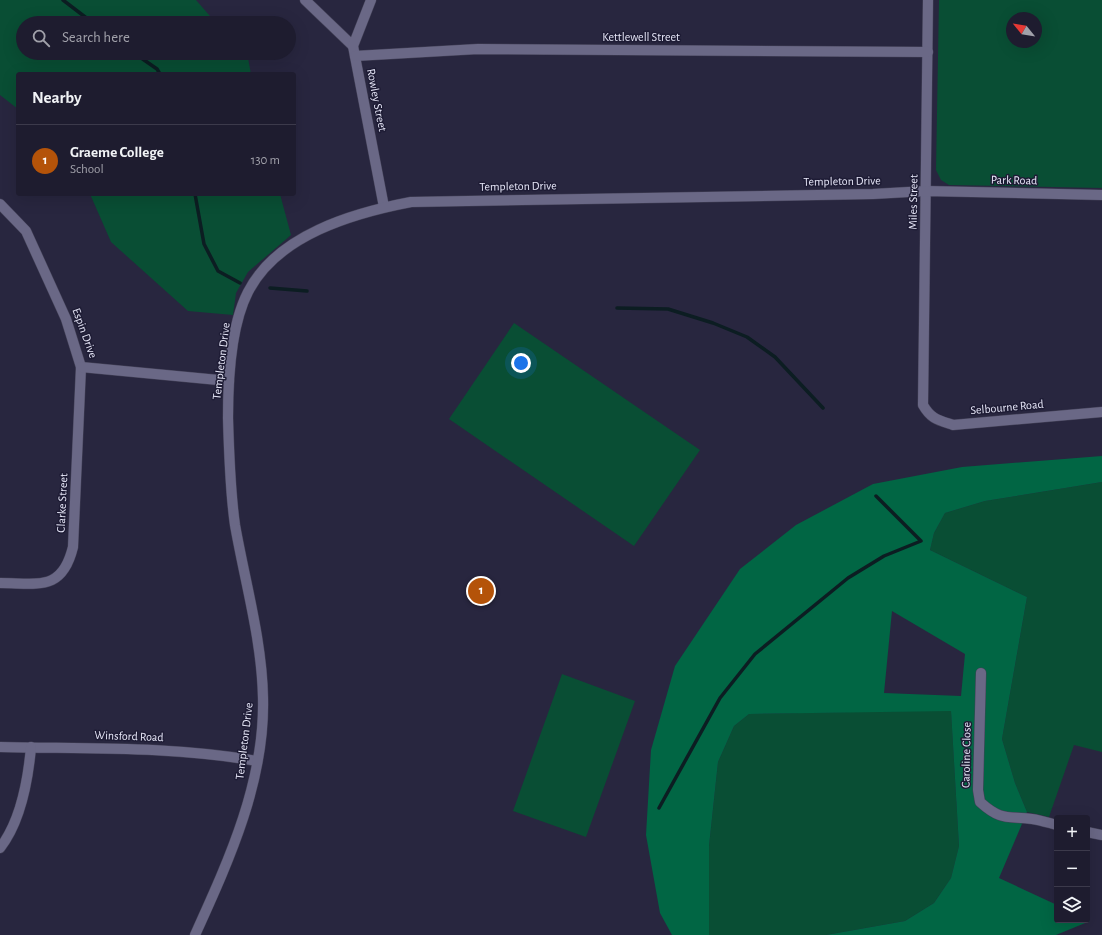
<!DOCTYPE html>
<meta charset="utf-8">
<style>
body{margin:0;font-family:"Alegreya Sans",sans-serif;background:#2b293b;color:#f1f3f6}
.controls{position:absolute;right:12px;bottom:12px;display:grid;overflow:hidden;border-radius:4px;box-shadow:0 4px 16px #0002}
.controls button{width:36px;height:36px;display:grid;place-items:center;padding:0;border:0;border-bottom:1px solid #3c3a4b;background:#1e1c2f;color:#f1f3f6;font:20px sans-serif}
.compass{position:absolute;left:1006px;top:12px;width:36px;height:36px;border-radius:50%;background:#1e1c2f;box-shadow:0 4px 16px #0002;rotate:300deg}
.you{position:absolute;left:521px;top:363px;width:14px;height:14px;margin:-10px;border:3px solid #fff;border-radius:50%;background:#1a73e8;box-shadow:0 0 0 6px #1a73e833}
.badge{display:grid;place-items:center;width:26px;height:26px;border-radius:50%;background:#b45309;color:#fff;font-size:13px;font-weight:700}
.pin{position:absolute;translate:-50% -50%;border:2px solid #fff;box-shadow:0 1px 4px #0006}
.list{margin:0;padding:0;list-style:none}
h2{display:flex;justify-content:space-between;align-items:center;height:52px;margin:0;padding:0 16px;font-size:17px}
h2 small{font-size:13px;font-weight:400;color:#a1a1aa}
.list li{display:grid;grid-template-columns:26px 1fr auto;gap:12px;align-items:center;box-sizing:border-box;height:72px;padding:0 16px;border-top:1px solid #3c3a4b}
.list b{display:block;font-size:15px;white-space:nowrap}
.list p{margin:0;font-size:13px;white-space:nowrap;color:#a1a1aa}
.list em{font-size:13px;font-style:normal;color:#a1a1aa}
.icon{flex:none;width:22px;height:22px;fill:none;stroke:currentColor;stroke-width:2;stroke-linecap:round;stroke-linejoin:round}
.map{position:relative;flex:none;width:1102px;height:935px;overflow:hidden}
.search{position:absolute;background:#1e1c2f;box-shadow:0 4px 16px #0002;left:16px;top:16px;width:280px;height:44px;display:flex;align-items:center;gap:10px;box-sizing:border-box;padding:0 14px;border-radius:22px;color:#a1a1aa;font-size:15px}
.panel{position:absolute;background:#1e1c2f;box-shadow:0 4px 16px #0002;left:16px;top:72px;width:280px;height:124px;border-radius:4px}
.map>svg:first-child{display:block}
.green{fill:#094e34;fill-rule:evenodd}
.forest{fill:#016644;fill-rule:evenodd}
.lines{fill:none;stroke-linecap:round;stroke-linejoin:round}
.stream{stroke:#0c1d22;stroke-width:3.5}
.street-casing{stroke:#444258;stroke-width:11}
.street{stroke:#6a6886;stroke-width:10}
.labels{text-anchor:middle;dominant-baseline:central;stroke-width:3;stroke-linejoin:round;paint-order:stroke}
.street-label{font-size:12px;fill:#e7e7f8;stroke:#1e1c35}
</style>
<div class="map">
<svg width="1102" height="935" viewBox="0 0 1102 935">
<rect width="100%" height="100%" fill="#28263f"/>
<g class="green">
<path d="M0,0h196l20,23h-193v30h220l5,5 3,16h-233v35l-18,-14z"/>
<path d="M939,0h163v188l-153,-3 -8,-5 -5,-10zM1012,18h24v24h-24z"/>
<path d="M90,194h190l11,41 -43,37 -12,21 -3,22 -45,-4 -77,-69z"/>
<path d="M514,323l186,127 -66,96 -185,-127z"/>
<path d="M1102,482v270l-28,-7 -25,72 -22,-5 -12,-29 -13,-44 25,-142 -97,-47 4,-17 11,-20 40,-12z"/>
<path d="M562,674l73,27 -49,136 -73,-26z"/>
<path d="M951,710l8,136 -8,32 -17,25 -29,18 -79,14h-117v-89l9,-84 16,-36 15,-12z"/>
</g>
<path class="forest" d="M1102,456v26l-117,19 -40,12 -11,20 -4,17 97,47 -25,142 13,44 12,29 -28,66 58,27v15l30,-1 3,2 -34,14h-230l79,-14 29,-18 17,-25 8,-32 -8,-135 -202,3 -15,12 -16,36 -9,84v89h-37l-12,-22 -14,-78 5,-85 24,-84 65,-97 56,-44 77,-41 89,-17zM892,611l73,43 -4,42 -77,-3z"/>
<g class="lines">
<g class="stream">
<path d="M63,0l30,23"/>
<path d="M134,53l23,16 3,5"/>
<path d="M195,194l9,50 14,27 22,12"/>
<path d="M270,288l37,3"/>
<path d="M617,308l51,1 45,14 34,14 28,20 48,51"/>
<path d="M659,808l61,-110 35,-44 93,-76 36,-22 37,-15 -45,-45"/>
</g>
<defs>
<g id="street">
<path d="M305,0l48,46"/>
<path d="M371,0l-18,46 31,161"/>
<path d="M928,0l-5,405c8,14 15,15 30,20l149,-13"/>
<path d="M355,56l123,-7 450,3"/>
<path d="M0,204l26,27 40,88 15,48 -8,180c-11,45 -35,36 -73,36"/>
<path d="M81,367l148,14"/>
<path d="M981,673l-3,117 2,12c21,19 27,14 52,17 8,1 17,4 25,6"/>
<path d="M0,747c86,2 172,-1 257,14"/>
<path d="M1087,832l15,3"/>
<path d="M0,848c21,-27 28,-67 31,-101"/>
<path d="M195,935c34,-75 70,-153 68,-237 -1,-58 -18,-116 -28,-173 -5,-35 -6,-71 -7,-107 0,-38 2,-91 20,-126 29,-57 105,-79 163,-90l462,-8 53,-3 176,4"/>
</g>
</defs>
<use href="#street" class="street-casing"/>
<use href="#street" class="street"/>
</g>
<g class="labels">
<g class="street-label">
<text x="641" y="37">Kettlewell Street</text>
<text transform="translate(377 100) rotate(79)">Rowley Street</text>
<text transform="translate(1014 180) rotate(1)">Park Road</text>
<text transform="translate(842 181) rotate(-1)">Templeton Drive</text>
<text transform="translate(518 186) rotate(-1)">Templeton Drive</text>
<text transform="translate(913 202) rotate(-89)">Miles Street</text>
<text transform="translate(85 333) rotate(70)">Espin Drive</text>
<text transform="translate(221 361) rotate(-83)">Templeton Drive</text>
<text transform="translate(1007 407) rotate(-5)">Selbourne Road</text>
<text transform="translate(62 503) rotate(-87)">Clarke Street</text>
<text transform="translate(129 736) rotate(2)">Winsford Road</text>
<text transform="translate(244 741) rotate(-83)">Templeton Drive</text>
<text transform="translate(966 755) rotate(-89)">Caroline Close</text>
</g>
</g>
</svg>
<div class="controls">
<button>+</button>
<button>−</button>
<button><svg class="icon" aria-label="layers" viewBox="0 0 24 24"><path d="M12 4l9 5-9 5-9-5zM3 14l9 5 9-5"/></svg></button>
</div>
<svg class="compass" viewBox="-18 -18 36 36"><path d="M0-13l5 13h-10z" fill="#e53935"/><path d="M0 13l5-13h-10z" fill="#a1a1aa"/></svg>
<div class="you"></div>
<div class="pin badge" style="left:481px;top:591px">1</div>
<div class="search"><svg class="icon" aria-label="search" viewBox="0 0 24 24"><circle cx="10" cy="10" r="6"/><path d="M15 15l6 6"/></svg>Search here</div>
<section class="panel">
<h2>Nearby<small></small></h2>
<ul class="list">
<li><span class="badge">1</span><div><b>Graeme College</b><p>School</p></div><em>130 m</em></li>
</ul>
</section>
</div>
